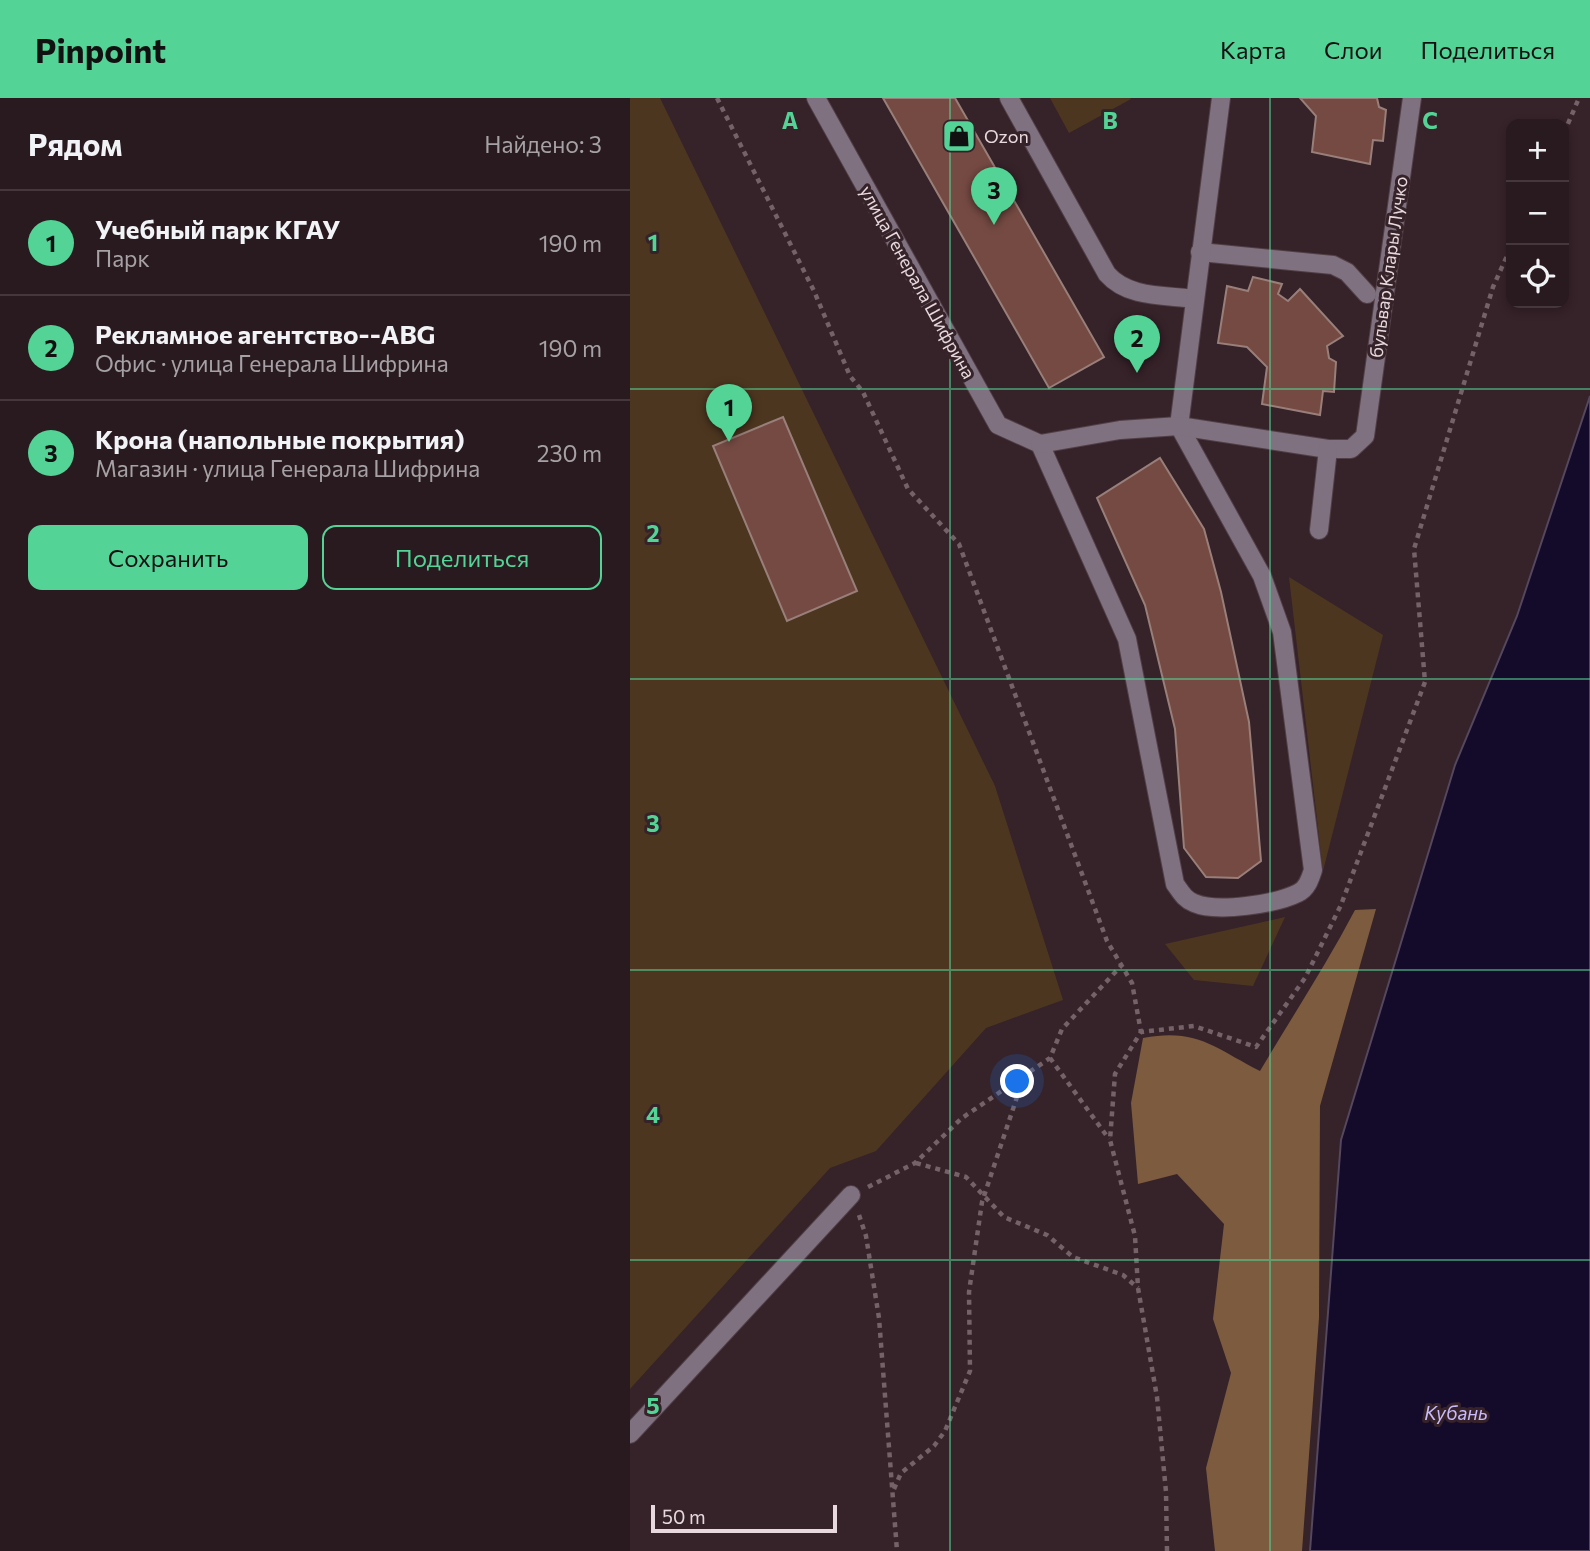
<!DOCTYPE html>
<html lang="ru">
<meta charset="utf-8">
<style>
body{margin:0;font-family:Commissioner,sans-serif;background:#302328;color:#f1f3f6}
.controls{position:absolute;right:21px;top:21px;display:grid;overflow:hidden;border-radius:14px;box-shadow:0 4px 10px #0003}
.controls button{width:63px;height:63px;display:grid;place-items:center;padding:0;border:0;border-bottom:2px solid #44383d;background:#281a1f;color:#f1f3f6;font:35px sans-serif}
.scale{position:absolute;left:21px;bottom:18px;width:186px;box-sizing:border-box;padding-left:7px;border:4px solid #e7d9dd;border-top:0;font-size:19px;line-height:24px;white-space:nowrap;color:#e7d9dd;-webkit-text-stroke:5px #362229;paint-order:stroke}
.you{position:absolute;left:388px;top:984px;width:24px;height:24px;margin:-18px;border:5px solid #fff;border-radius:50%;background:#1a73e8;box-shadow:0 0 0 10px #1a73e833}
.badge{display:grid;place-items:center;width:46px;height:46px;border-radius:50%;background:#54d396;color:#111;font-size:23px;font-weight:700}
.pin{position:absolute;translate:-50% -58px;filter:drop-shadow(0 2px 4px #0008)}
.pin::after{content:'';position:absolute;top:37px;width:24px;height:21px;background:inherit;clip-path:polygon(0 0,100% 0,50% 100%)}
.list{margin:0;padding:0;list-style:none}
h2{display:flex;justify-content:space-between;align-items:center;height:91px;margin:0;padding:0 28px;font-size:30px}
h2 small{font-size:23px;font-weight:400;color:#a5a1a4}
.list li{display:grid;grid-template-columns:46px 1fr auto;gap:21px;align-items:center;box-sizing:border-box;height:105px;padding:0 28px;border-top:2px solid #44383d}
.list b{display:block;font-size:26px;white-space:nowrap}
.list p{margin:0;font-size:23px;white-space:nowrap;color:#a5a1a4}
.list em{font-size:23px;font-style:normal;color:#a5a1a4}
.actions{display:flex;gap:14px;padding:21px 28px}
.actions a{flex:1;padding:16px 0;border:2px solid #54d396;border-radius:14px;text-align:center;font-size:24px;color:#54d396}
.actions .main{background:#54d396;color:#111}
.icon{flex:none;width:38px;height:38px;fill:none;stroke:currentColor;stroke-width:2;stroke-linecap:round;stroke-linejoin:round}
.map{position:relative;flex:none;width:960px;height:1453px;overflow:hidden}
header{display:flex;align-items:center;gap:42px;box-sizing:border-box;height:98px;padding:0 35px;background:#54d396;color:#111}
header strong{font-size:33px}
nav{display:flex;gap:38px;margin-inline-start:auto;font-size:24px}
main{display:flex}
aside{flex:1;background:#281a1f}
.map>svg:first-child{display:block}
.green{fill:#4d3620}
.forest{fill:#7c5b3e}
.water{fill:#140a29;stroke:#53485f;stroke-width:2}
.building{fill:#754a43;stroke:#987f7a;stroke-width:2}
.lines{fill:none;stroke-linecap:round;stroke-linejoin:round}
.minor-casing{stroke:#523f46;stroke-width:20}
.path{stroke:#746268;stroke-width:4.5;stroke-dasharray:5 5;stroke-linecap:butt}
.minor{stroke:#7f717f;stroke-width:18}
.grid{fill:none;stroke:#54d396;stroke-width:2;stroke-opacity:0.55}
.labels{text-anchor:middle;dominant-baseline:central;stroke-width:6;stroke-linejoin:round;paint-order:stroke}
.poi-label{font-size:18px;fill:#e7d9dd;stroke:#362229;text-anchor:start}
.street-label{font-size:18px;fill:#e7d9dd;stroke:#362229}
.water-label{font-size:19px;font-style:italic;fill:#c9bbfc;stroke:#362229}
.grid-label{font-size:23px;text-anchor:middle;font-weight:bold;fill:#54d396;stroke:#362229;stroke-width:6;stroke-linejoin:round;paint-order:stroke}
</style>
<header>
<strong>Pinpoint</strong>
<nav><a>Карта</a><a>Слои</a><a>Поделиться</a></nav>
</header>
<main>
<aside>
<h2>Рядом<small>Найдено: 3</small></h2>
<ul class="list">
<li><span class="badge">1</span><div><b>Учебный парк КГАУ</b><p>Парк</p></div><em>190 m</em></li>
<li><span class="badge">2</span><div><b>Рекламное агентство--ABG</b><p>Офис · улица Генерала Шифрина</p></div><em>190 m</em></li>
<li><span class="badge">3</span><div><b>Крона (напольные покрытия)</b><p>Магазин · улица Генерала Шифрина</p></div><em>230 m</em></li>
</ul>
<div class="actions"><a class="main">Сохранить</a><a>Поделиться</a></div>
</aside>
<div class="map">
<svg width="960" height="1453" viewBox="0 0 960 1453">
<rect width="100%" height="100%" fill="#362229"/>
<g class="green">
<path d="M0,0h30l335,688 68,214 -77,28 -110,123 -46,17 -200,221z"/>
<path d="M420,0h80l1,1 -62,34z"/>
<path d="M659,479l94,58 -60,236z"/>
<path d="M655,819l-32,69 -59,-6 -29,-36z"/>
</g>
<path class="forest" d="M746,811l-56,197 -1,212 -17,233h-87l-9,-83 25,-95 -18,-54 11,-95 -47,-50 -39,10 -7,-81 12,-65c55,-10 71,10 117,33 32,-54 66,-106 95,-161z"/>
<path class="water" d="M960,298v1155h-280l31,-411 114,-375 62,-149z"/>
<g class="building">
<path d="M253,0h72l149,259 -55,31z"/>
<path d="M670,0h77l2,9 7,3 -3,31 -10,-1 -3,24 -58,-12 4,-36z"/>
<path d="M623,179l29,7 -4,10 10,7 12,-12 43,47 -16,10 2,12 7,4 -2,30 -11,-1 -3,24 -58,-11 5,-37 -20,-20 -29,-4 9,-57 21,5z"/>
<path d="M153,319l74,174 -70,30 -74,-175z"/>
<path d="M530,360l44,71 17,63 28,130 12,139 -23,17 -32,-1 -22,-29 -9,-119 -30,-124 -48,-107z"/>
</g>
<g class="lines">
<defs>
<g id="minor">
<path d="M186,0l182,327 42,19"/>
<path d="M379,0l98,176c21,24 57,21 87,25"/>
<path d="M570,154l133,13 14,7 20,22"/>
<path d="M410,346l87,195 48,245c6,8 9,15 19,19 23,10 82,1 104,-10 9,-4 12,-14 15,-23l-31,-238 -20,-56 -83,-150 42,-328"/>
<path d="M410,346l80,-14 59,-4 149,23h23l14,-13 47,-338"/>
<path d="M689,432l9,-81"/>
<path d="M0,1336l221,-239"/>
</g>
</defs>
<use href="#minor" class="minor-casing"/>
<g class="path">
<path d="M87,0l97,193 36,85 13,16 45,97 51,55 148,397 25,42 9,49"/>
<path d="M934,35l15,-35"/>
<path d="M420,960l59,81"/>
<path d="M286,1065l50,14 38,40 43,18 26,22 50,18 15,13"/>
<path d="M238,1089l47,-24 47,-45 88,-60 12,-29 59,-63"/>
<path d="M229,1117l7,21 13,82 18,233"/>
<path d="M264,1391l7,-16 33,-27 11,-15 25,-60 -1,-79 13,-90 42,-126"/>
<path d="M537,1453l-1,-59 -9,-95 -19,-109 -3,-52 -25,-96 5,-66 26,-42 53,-6 62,21 49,-69 36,-73 84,-223 -11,-133 79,-262 18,-40"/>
</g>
<use href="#minor" class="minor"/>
</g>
<path class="grid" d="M320,0v1453M640,0v1453M0,291h960M0,581h960M0,872h960M0,1162h960"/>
<defs>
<symbol id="shop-square" viewBox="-11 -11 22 22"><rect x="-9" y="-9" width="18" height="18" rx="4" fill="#54d396" stroke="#362229"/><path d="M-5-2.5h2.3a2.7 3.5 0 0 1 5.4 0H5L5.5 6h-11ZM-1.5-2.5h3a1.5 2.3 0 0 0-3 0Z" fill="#111"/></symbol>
</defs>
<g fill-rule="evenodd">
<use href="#shop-square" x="310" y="19" width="38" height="38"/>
</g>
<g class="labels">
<g class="poi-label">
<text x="354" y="38">Ozon</text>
</g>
<g class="street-label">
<text transform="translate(758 169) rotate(-82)">бульвар Клары Лучко</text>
<text transform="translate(288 184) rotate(61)">улица Генерала Шифрина</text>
</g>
<g class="water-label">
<text x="826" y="1314">Кубань</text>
</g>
</g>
<g class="grid-label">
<text x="160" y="31">A</text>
<text x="480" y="31">B</text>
<text x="800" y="31">C</text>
<text x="23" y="153">1</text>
<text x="23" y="444">2</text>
<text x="23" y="734">3</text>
<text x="23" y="1025">4</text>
<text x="23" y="1316">5</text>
</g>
</svg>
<div class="controls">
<button>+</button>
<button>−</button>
<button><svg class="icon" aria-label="locate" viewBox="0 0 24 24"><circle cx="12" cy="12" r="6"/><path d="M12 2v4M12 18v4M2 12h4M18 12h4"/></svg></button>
</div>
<div class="scale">50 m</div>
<div class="you"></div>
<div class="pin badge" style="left:99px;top:344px">1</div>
<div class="pin badge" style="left:507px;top:275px">2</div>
<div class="pin badge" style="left:364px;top:127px">3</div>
</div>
</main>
